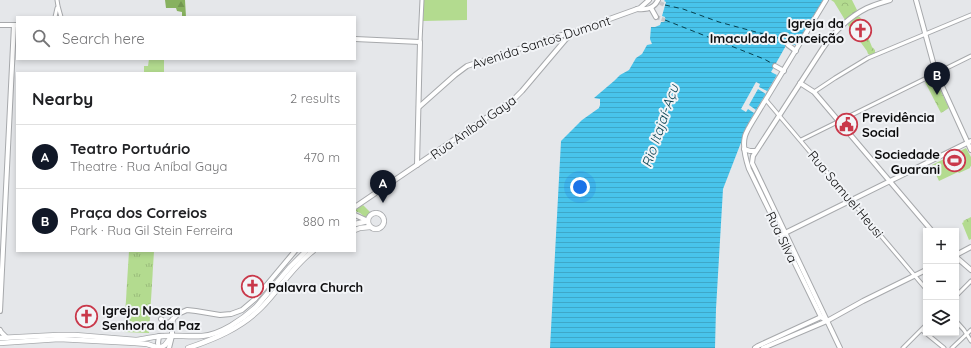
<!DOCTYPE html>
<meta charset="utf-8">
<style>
body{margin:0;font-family:Quicksand,sans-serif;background:#f2f2f2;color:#202124}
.controls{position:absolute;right:12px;bottom:12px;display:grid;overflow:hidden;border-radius:0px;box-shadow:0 2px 6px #0003}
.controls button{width:36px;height:36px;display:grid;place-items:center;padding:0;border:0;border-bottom:1px solid #e0e0e0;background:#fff;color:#202124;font:20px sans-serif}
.you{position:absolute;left:580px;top:187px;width:14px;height:14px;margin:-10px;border:3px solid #fff;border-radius:50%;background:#1a73e8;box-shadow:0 0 0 6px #1a73e833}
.badge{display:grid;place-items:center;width:26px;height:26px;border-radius:50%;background:#111827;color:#fff;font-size:13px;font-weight:700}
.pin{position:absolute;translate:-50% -33px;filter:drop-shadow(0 1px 2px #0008)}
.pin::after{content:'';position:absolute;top:21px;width:14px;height:12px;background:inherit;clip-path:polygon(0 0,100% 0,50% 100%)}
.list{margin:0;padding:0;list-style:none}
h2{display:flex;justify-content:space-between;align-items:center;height:52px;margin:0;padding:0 16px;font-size:17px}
h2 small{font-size:13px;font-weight:400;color:#757577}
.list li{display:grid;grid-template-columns:26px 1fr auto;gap:12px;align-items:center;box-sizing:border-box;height:64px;padding:0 16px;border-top:1px solid #e0e0e0}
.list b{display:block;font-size:15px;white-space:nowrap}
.list p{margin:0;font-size:13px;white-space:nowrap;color:#757577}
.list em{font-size:13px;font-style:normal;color:#757577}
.icon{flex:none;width:22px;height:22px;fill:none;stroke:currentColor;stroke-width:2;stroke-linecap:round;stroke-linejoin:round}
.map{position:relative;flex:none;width:971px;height:348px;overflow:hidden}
.search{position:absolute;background:#fff;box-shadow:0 2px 6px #0003;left:16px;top:16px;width:340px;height:44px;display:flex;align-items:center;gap:10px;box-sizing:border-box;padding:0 14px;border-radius:0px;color:#757577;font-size:15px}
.panel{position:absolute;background:#fff;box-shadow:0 2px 6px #0003;left:16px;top:72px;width:340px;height:180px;border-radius:0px}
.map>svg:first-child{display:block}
.grass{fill:url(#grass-tufts)}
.forest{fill:url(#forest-firs)}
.park{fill:url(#park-crowns)}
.pitch{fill:#b3db8f}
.water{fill:url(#water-rules)}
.pier{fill:#e5e7ea}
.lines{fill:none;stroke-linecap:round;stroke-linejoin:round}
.ferry{stroke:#053f4e;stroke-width:1;stroke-dasharray:5 4;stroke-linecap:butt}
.major-tunnel{stroke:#c4c6c9;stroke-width:4;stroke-dasharray:4 2;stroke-linecap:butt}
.minor-casing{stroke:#a7a9ac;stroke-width:5}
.major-casing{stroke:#a7a9ac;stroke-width:6}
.highway-casing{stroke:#a7a9ac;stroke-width:6}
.minor{stroke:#fff;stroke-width:3}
.major{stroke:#fff;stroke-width:4}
.highway{stroke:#fff;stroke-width:4.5}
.labels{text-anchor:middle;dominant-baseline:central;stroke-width:4;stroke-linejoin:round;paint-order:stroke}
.poi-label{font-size:13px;font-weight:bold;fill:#0c0c0d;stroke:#f2f4f7;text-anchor:start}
.street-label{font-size:13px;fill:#0c0c0d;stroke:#f2f4f7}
.water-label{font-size:14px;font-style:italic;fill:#053f4e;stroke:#f2f4f7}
</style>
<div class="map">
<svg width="971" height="348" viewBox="0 0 971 348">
<defs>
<pattern id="grass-tufts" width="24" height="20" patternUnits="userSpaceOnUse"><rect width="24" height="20" fill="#b3db8f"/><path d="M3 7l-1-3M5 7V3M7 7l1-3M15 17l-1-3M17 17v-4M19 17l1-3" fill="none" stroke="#99bb7a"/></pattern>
<pattern id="forest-firs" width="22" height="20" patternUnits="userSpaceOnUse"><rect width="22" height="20" fill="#87b15f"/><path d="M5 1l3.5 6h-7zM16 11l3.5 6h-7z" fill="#739751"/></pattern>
<pattern id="park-crowns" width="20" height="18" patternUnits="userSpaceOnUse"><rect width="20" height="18" fill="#b3db8f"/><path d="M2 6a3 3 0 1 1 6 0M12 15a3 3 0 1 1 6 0" fill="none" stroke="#99bb7a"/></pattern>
<pattern id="water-rules" width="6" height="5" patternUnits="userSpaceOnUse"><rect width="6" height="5" fill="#48c4eb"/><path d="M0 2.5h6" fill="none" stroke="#3ea7c8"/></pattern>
</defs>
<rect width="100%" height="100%" fill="#e5e7ea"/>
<path class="grass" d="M129,251h25l-5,82 -25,-1z"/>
<path class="forest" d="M165,0h20l1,17h-4v-5l-5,-1 -1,-3h-10z"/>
<g class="park">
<path d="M831,0h21l5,10 -1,2 -10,8h-1l-11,-18z"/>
<path d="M857,16l3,1 12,30 3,3v3l-5,2 -2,-1 -1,-3 -19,-26 1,-3z"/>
<path d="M934,77l15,31 -8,5 -16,-31z"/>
<path d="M363,205l8,8 -1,3 -4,2 -6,-5 -5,-2v-1z"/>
<path d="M971,217v22l-2,1 -7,-17 2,-1 -1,-1z"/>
</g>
<g class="pitch">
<path d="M424,0h43v20l-44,1z"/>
<path d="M149,59h15v14h-20v-7h4z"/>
<path d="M966,148l5,9v9l-1,1v1l-11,5 -1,-1 -19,9 -7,-15v-1z"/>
</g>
<path class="water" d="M665,0h159l-28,45h-3l-5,-3 -17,30 6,3 -28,47 -26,67 -7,120 -1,39h-165l11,-207 21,-21 17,-12 1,-3v-6l-6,-1 20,-17 6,-6 9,-5 7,-12 6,-4 5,-9 5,-1 -2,-5 1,-12h4l5,-2 1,-3h3l1,-5 -3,-1 4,-14 -2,-1z"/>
<path class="pier" d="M756,82l4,2 -1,3 8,4 -1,3 -8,-5 -9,16 7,5 -2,3 -6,-4 -2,3 -5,-3z"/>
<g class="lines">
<g class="ferry">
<path d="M665,5l18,4 36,13 59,16 9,7"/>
<path d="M665,20l99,39 11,6"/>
</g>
<g class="major-tunnel">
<path d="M660,3l5,2"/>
<path d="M656,17l9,3"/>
</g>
<defs>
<g id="minor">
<path d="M57,0l1,6 3,11"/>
<path d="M55,17l2,-9"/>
<path d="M420,42l2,-42"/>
<path d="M814,92l21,-14 33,-20 103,-43"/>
<path d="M766,100l160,189"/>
<path d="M801,140l170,-84"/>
<path d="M956,296l15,-15"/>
<path d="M956,321l8,9 7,11"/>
<path d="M922,330l22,18"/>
<path d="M903,348l23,-23"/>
<path d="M952,348l19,-18"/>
</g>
<g id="major">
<path d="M826,0l-72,119c-3,5 -7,11 -9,17 -3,11 1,24 4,33l72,148 6,4"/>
<path d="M916,0l20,73 35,77"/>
<path d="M651,8l5,9"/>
<path d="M637,9c9,1 17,0 21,-9"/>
<path d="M0,25h17"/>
<path d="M355,39l65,3 -3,123"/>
<path d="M788,45l8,6"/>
<path d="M775,66l9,5"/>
<path d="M800,83l14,9 118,139"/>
<path d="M419,107l36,-32 12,-9 88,-29 22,-6 38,-14 25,-9 9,-8"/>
<path d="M744,149l6,2h5"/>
<path d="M355,207l159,-108 8,-8 44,-52 11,-8"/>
<path d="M355,215l13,6"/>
<path d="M783,234l188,-93"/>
<path d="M956,255l15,-8"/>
<path d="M956,257l15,13"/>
<path d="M0,311l14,-286"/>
<path d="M161,319l3,3 5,1 9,-9 9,-4 9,1 24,4 11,-1 11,-4 13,-11 40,-48"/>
<path d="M0,330l1,2 6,6"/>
<path d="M159,348l-1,-5 1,-7"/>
<path d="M169,348l3,-12v-10l1,-7"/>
<path d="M755,348l3,-2 63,-29"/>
<path d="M763,348l64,-27 36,-20 63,-31"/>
<path d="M840,348l-86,-181 -2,-4 1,-7 70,-108c11,-16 26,-31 44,-40 7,-3 16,-6 23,-8"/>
</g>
<g id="highway">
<circle cx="376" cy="221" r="8"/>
<path d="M355,224l13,-3"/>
<path d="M355,230l5,-2 10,-1"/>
<path d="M0,338l58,-3h17l61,5c10,-1 19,-4 28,-4 13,-1 25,1 38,0 18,-1 41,-17 54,-29l34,-40 16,-16"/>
<path d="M0,343l59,-4 76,4 12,1 12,4"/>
<path d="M160,348l5,-3 7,-9"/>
<path d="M188,348c27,-9 53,-20 73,-40 18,-18 31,-41 52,-57"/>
</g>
</defs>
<use href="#minor" class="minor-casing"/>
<use href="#major" class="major-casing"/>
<use href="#highway" class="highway-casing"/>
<use href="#minor" class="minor"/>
<use href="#major" class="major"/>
<use href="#highway" class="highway"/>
</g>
<defs>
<symbol id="church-ring" viewBox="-11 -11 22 22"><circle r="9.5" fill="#f2f4f7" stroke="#c9384a" stroke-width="1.5"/><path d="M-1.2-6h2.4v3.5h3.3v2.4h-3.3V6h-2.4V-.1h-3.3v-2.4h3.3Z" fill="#c9384a"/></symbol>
<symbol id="civic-ring" viewBox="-11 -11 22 22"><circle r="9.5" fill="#f2f4f7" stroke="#c9384a" stroke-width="1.5"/><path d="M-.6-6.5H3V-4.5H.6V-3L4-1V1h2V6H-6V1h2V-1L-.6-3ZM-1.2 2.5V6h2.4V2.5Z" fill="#c9384a"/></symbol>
<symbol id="stadium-ring" viewBox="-11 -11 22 22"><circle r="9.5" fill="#f2f4f7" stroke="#c9384a" stroke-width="1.5"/><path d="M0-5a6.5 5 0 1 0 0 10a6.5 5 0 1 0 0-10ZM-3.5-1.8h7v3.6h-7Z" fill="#c9384a"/></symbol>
</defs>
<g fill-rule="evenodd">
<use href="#church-ring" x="848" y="18" width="25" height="25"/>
<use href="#civic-ring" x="834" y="112" width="25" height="25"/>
<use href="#stadium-ring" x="942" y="148" width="25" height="25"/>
<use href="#church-ring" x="240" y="274" width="25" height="25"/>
<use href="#church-ring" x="74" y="304" width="25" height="25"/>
</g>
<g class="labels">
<g class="poi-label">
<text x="844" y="23" text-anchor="end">Igreja da<tspan x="844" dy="15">Imaculada Conceição</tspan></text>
<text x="862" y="117">Previdência<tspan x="862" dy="15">Social</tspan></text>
<text x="940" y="154" text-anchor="end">Sociedade<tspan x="940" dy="15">Guarani</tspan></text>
<text x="268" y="287">Palavra Church</text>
<text x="102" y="310">Igreja Nossa<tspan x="102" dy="15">Senhora da Paz</tspan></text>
</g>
<g class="street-label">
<text transform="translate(541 42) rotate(-18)">Avenida Santos Dumont</text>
<text transform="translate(473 127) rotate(-35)">Rua Aníbal Gaya</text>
<text transform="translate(846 194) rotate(50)">Rua Samuel Heusi</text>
<text transform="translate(782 237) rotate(64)">Rua Silva</text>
</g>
<g class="water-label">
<text transform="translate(660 126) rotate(-71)">Rio Itajaí-Açu</text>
</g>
</g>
</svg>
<div class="controls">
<button>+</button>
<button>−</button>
<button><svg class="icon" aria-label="layers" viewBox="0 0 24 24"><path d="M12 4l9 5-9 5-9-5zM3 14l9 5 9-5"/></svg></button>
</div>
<div class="you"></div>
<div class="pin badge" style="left:383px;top:203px">A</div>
<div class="pin badge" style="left:937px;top:95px">B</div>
<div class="search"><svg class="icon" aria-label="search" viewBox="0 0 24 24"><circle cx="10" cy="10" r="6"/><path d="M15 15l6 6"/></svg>Search here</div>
<section class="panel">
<h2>Nearby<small>2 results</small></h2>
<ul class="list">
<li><span class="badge">A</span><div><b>Teatro Portuário</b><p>Theatre · Rua Aníbal Gaya</p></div><em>470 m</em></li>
<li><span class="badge">B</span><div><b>Praça dos Correios</b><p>Park · Rua Gil Stein Ferreira</p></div><em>880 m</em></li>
</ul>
</section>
</div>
